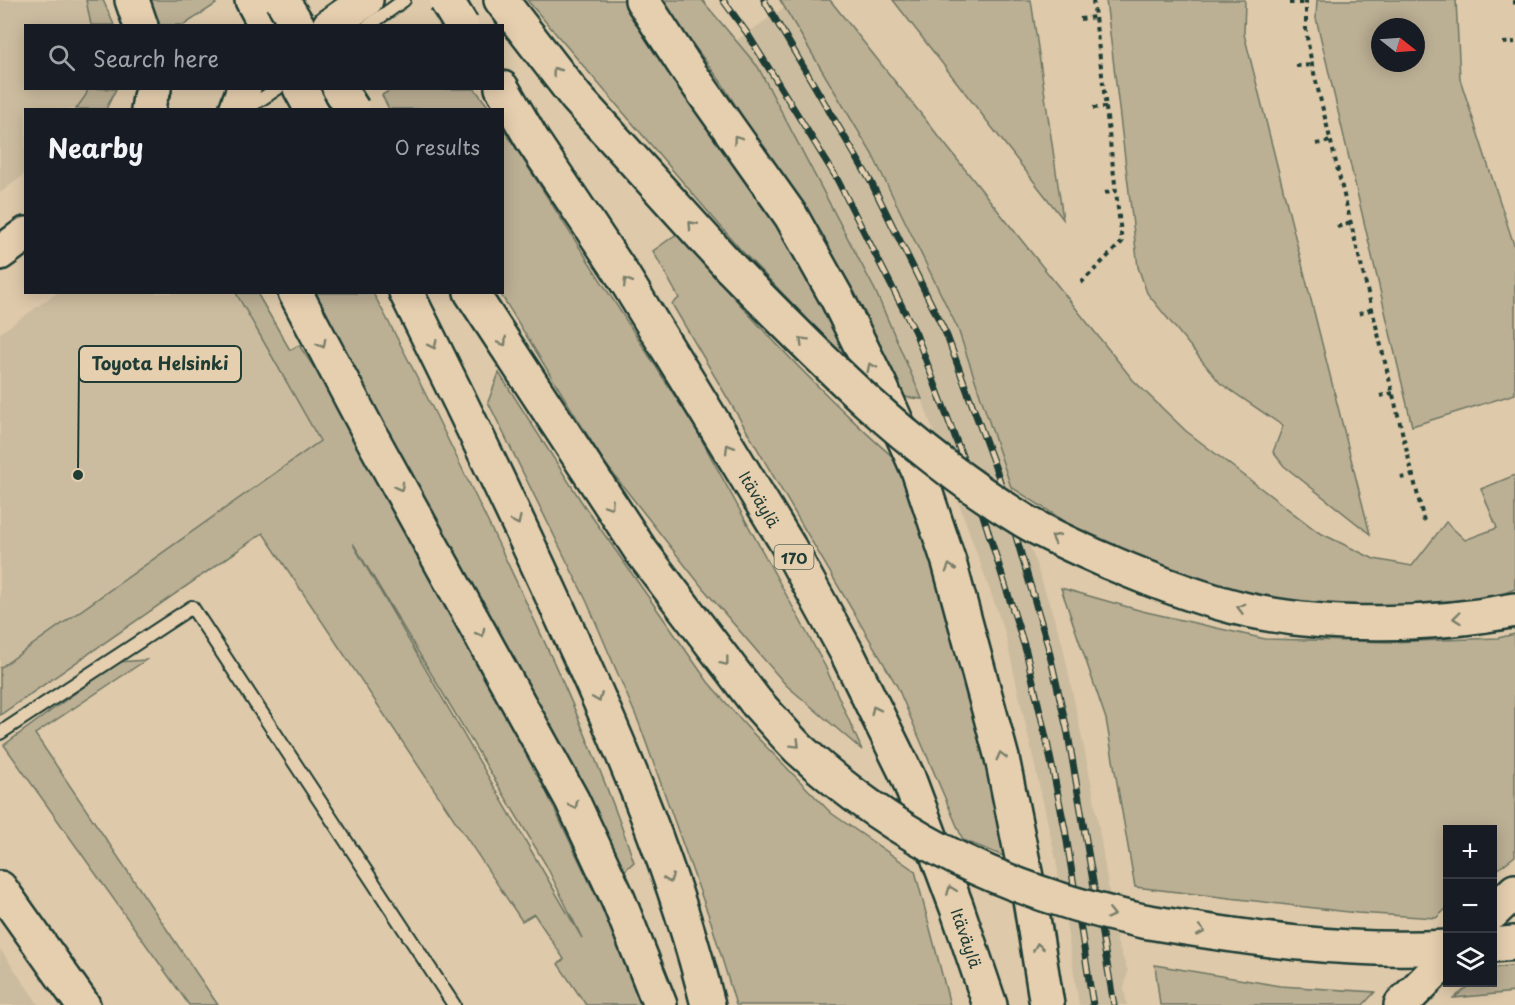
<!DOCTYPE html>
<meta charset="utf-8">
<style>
body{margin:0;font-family:"Playpen Sans",sans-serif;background:#242831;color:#f1f3f6}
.controls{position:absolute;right:18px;bottom:18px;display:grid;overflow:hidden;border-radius:0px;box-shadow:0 3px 15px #0003}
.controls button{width:54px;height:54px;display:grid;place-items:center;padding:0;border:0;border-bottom:2px solid #363941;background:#171b24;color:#f1f3f6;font:30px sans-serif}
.compass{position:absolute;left:1371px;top:18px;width:54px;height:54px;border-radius:50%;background:#171b24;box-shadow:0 3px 15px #0003;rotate:107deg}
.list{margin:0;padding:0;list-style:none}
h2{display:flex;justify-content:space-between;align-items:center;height:78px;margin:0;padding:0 24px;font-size:26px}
h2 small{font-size:20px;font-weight:400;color:#9ea1a6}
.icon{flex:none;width:33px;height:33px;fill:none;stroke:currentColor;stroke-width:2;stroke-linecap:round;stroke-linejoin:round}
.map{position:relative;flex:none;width:1515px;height:1005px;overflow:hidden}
.search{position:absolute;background:#171b24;box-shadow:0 3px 15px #0003;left:24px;top:24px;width:480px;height:66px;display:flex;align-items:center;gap:15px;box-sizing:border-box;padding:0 21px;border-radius:0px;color:#9ea1a6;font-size:22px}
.panel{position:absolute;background:#171b24;box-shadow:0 3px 15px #0003;left:24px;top:108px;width:480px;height:186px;border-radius:0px}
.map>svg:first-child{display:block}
.built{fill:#ccbc9f}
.green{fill:#bbaf94;stroke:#6d7664;stroke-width:1.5;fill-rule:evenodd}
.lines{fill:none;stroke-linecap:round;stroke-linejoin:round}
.lane-casing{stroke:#1f3d34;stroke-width:16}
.secondary-casing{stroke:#1f3d34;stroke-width:38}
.highway-casing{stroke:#1f3d34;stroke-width:38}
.path{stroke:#1f3d34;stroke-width:4;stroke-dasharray:4.5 4.5;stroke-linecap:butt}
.lane{stroke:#e6cfaf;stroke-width:12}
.secondary{stroke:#e6cfaf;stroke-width:33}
.highway{stroke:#e6cfaf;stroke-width:33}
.rail-casing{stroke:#1f3d34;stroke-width:7}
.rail{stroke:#e6cfaf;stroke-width:4.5;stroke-dasharray:14;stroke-linecap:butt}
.highway-bridge-casing{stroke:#1f3d34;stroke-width:38;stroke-linecap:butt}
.highway-bridge{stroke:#e6cfaf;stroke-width:33}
.oneway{stroke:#797f6b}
.labels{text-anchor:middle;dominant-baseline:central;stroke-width:4.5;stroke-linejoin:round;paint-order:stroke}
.shield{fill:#e6cfaf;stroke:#5b6959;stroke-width:1.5}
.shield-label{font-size:15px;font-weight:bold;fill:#1f3d34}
.street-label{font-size:16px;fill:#1f3d34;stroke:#e6cfaf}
.leader{fill:none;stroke:#1f3d34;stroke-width:2}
.callout-dot{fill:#1f3d34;stroke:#e6cfaf;stroke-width:2}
.callout{fill:#e6cfaf;stroke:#1f3d34;stroke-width:2}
.callout-label{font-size:18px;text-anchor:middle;font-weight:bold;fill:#1f3d34}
</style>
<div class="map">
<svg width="1515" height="1005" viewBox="0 0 1515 1005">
<rect width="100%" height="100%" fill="#dec9aa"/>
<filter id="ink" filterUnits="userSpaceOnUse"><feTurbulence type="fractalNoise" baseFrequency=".0167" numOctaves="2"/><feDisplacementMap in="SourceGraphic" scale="12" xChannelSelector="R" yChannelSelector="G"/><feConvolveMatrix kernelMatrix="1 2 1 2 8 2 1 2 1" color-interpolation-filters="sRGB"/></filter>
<g filter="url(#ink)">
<g class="built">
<path d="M0,0h86l5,25 -65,1v62l62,1 -2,6 -10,14 -50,1 -1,64 -25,19z"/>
<path d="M785,7l87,147 86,175 104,313 31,149 24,151 11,29 -4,18 3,16h-48l-23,-145 -51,-227 -83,-234 -47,-109 -138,-250z"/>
<path d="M57,293h179l84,148 -320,227v-335z"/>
<path d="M0,949l39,56h-39z"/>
</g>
<g class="green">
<path d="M86,0h17l11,25h-23z"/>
<path d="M148,0h66l2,4 -32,21h-27z"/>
<path d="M527,0h98l31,49 108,150 97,176 -121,-126z"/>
<path d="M660,0h42l56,67 117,223 47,109 -18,-2 -66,-126 -117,-189z"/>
<path d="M780,0h50l303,380 53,51 132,101 56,27 38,7 34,-44 19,18 32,-12 -16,-39 34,-14v114l-36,14 -136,7 -151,-25 -125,-57 -1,-6 -55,-35 -53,-158 -86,-175z"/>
<path d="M893,0h138l32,219z"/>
<path d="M1106,0h139l-1,34 126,500 -86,-68 -11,-14 10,-26 -63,-43 -73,-90 -9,-26z"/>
<path d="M1317,0h139l4,79 55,169v146l-103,32 -96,-408zM1380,27h36v36h-36z"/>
<path d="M88,88l28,1 -10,20h-30l10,-14z"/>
<path d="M392,89h83l15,20h-101l-7,-14z"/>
<path d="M503,128l191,298 131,240 37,84 -76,-65 -84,-98 -98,-125 -104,-169 2,-1z"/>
<path d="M678,233c50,60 104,119 161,174 21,20 41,40 64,58l58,194 50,200 -48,-19 -66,-154 -225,-382 7,-6 -26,-47z"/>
<path d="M236,293h21l33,57 9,-5 32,48 117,212 86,161 79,166 29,73h-56l-28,-41 6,-5 -30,-45 -12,7 -259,-388 -263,182v-47l320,-227zM354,545l192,320 36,73 -228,-392z"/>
<path d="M308,293h65c41,74 77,151 114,227 54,112 107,225 147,342l-13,12z"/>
<path d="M499,373l84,131 125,178 38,44 85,87 84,58 35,134h-214l-25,-83 -72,-199 -52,-121 -99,-200z"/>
<path d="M1061,588l81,23 123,28 126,3 107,-4 17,-4v222l-22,17 -1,-43h-44l-1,78 -11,10 -79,-5 -222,-26 -29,-168z"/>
<path d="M146,660l-111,74 183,271h-29l-185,-260 114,-83z"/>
<path d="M1155,965l125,21 95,6 -12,13h-203z"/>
<path d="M1515,965v27l-61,6 18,-15 20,-1 1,-14z"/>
</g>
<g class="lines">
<defs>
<g id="lane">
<path d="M368,26l36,-26"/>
<path d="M245,110l33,-22"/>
<path d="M0,733l192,-126 262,398"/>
</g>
<g id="secondary">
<path d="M329,26l37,-26"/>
<path d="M148,110l2,-13 4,-9"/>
<path d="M236,110l8,-22"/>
<path d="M0,253l26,-19"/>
<path d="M0,888l83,117"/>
</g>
<g id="highway">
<path d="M132,0l9,26"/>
<path d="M252,0l14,26"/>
<path d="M501,0l75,97 155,171"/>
<path d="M642,0l47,72 102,144 47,84 42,85 38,85 31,92 53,196 26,129 19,118"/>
<path d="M154,88v1"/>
<path d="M300,88l12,22"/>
<path d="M502,88l31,53 89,133 100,163 67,110 58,106 61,124 49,131 33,97"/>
<path d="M295,292l76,144 201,364 46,99 42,106"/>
<path d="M406,292c55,110 108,220 159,332 56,121 111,250 143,381"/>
<path d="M471,292l170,259 115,151"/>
<path d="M1109,562c44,19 90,37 138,48 81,18 186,16 268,0"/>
<path d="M1492,913l23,-22"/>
<path d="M1143,921c101,17 202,32 305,26"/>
<path d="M1492,945l23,-2"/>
<path d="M1401,1005l47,-47"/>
</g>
</defs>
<use href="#lane" class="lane-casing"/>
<use href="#secondary" class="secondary-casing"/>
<use href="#highway" class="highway-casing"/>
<g class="path">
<path d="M1306,0v32l6,33 113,460"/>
<path d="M1515,0v6"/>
<path d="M1289,3h17"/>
<path d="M1080,19l15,-2"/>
<path d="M1503,43l12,-1"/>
<path d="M1296,66l16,-1"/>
<path d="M1093,108l13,-1"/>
<path d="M1316,144l15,-3"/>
<path d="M1105,193l12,-2"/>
<path d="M1337,227l14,-4"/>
<path d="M1081,283l41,-41 -29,-242"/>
<path d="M1359,314l13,-5"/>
<path d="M1380,396l13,-3"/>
<path d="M1401,478l12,-3"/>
</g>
<use href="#lane" class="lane"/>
<use href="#secondary" class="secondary"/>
<use href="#highway" class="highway"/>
<defs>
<g id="rail">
<path d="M723,0l24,33 89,144 80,157 60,159 50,158 21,91 18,87 28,176"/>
<path d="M764,0l107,182 76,154 51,139 50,171 20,88 46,271"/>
</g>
</defs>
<use href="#rail" class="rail-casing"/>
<use href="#rail" class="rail"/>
<defs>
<g id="highway-bridge">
<path d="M282,0l16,26"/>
<path d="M446,0l16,26"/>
<path d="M339,88l14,22"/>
<path d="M731,268c91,93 180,184 292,252 27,16 56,29 86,42"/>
<path d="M756,702c14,15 28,32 43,47 101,93 211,144 344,172"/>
</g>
</defs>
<use href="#highway-bridge" class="highway-bridge-casing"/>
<use href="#highway-bridge" class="highway-bridge"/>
</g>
<defs><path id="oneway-chevron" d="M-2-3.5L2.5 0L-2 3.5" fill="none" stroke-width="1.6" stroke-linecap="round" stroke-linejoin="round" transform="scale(1.5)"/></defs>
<g class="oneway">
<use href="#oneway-chevron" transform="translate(556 71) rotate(-127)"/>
<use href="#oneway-chevron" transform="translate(737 139) rotate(-126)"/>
<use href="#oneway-chevron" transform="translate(692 225) rotate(-132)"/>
<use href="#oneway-chevron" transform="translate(627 282) rotate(-122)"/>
<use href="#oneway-chevron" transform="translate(803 341) rotate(-135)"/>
<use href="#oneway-chevron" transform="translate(503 342) rotate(57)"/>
<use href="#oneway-chevron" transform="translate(322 344) rotate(62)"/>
<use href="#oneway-chevron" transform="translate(433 345) rotate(63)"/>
<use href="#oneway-chevron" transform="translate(871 367) rotate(-116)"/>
<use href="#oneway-chevron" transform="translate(729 448) rotate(-121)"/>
<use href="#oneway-chevron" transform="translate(400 487) rotate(61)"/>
<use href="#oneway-chevron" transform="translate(610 505) rotate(56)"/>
<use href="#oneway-chevron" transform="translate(517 521) rotate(65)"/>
<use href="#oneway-chevron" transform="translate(1055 538) rotate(-152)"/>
<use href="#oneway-chevron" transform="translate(950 568) rotate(-106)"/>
<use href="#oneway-chevron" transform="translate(1241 608) rotate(-165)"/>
<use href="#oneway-chevron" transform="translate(1457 618) rotate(174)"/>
<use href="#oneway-chevron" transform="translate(481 633) rotate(61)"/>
<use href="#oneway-chevron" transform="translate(725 662) rotate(52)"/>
<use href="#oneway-chevron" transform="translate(598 698) rotate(68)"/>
<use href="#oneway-chevron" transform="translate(875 710) rotate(-116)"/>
<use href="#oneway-chevron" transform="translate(796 744) rotate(45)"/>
<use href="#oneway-chevron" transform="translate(1001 756) rotate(-104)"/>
<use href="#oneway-chevron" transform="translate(574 805) rotate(64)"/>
<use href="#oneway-chevron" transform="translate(669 879) rotate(70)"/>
<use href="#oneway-chevron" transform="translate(951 890) rotate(-111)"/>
<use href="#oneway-chevron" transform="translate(1111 914) rotate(13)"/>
<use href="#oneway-chevron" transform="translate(1201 931) rotate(10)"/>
<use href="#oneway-chevron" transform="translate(1038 947) rotate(-99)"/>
</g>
</g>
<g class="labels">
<rect class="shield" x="774.5" y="545" width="39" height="24" rx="4.5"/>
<g class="shield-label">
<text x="794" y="557">170</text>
</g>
<g class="street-label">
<text transform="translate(760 499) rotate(59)">Itäväylä</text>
<text transform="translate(967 938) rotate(71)">Itäväylä</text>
</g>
</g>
<path class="leader" d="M78 475L79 364"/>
<circle class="callout-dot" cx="78" cy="475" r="6"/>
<rect class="callout" x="79" y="346" width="162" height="36" rx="6"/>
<g class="callout-label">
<text x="160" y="370">Toyota Helsinki</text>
</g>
</svg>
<div class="controls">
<button>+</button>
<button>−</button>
<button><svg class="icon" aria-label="layers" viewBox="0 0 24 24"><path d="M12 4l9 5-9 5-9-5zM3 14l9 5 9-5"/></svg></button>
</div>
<svg class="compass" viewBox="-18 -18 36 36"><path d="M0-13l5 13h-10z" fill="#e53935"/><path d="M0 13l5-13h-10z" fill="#9ea1a6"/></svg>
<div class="search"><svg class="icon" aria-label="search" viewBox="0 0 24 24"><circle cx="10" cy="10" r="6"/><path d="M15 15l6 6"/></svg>Search here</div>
<section class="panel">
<h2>Nearby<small>0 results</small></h2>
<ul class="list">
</ul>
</section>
</div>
